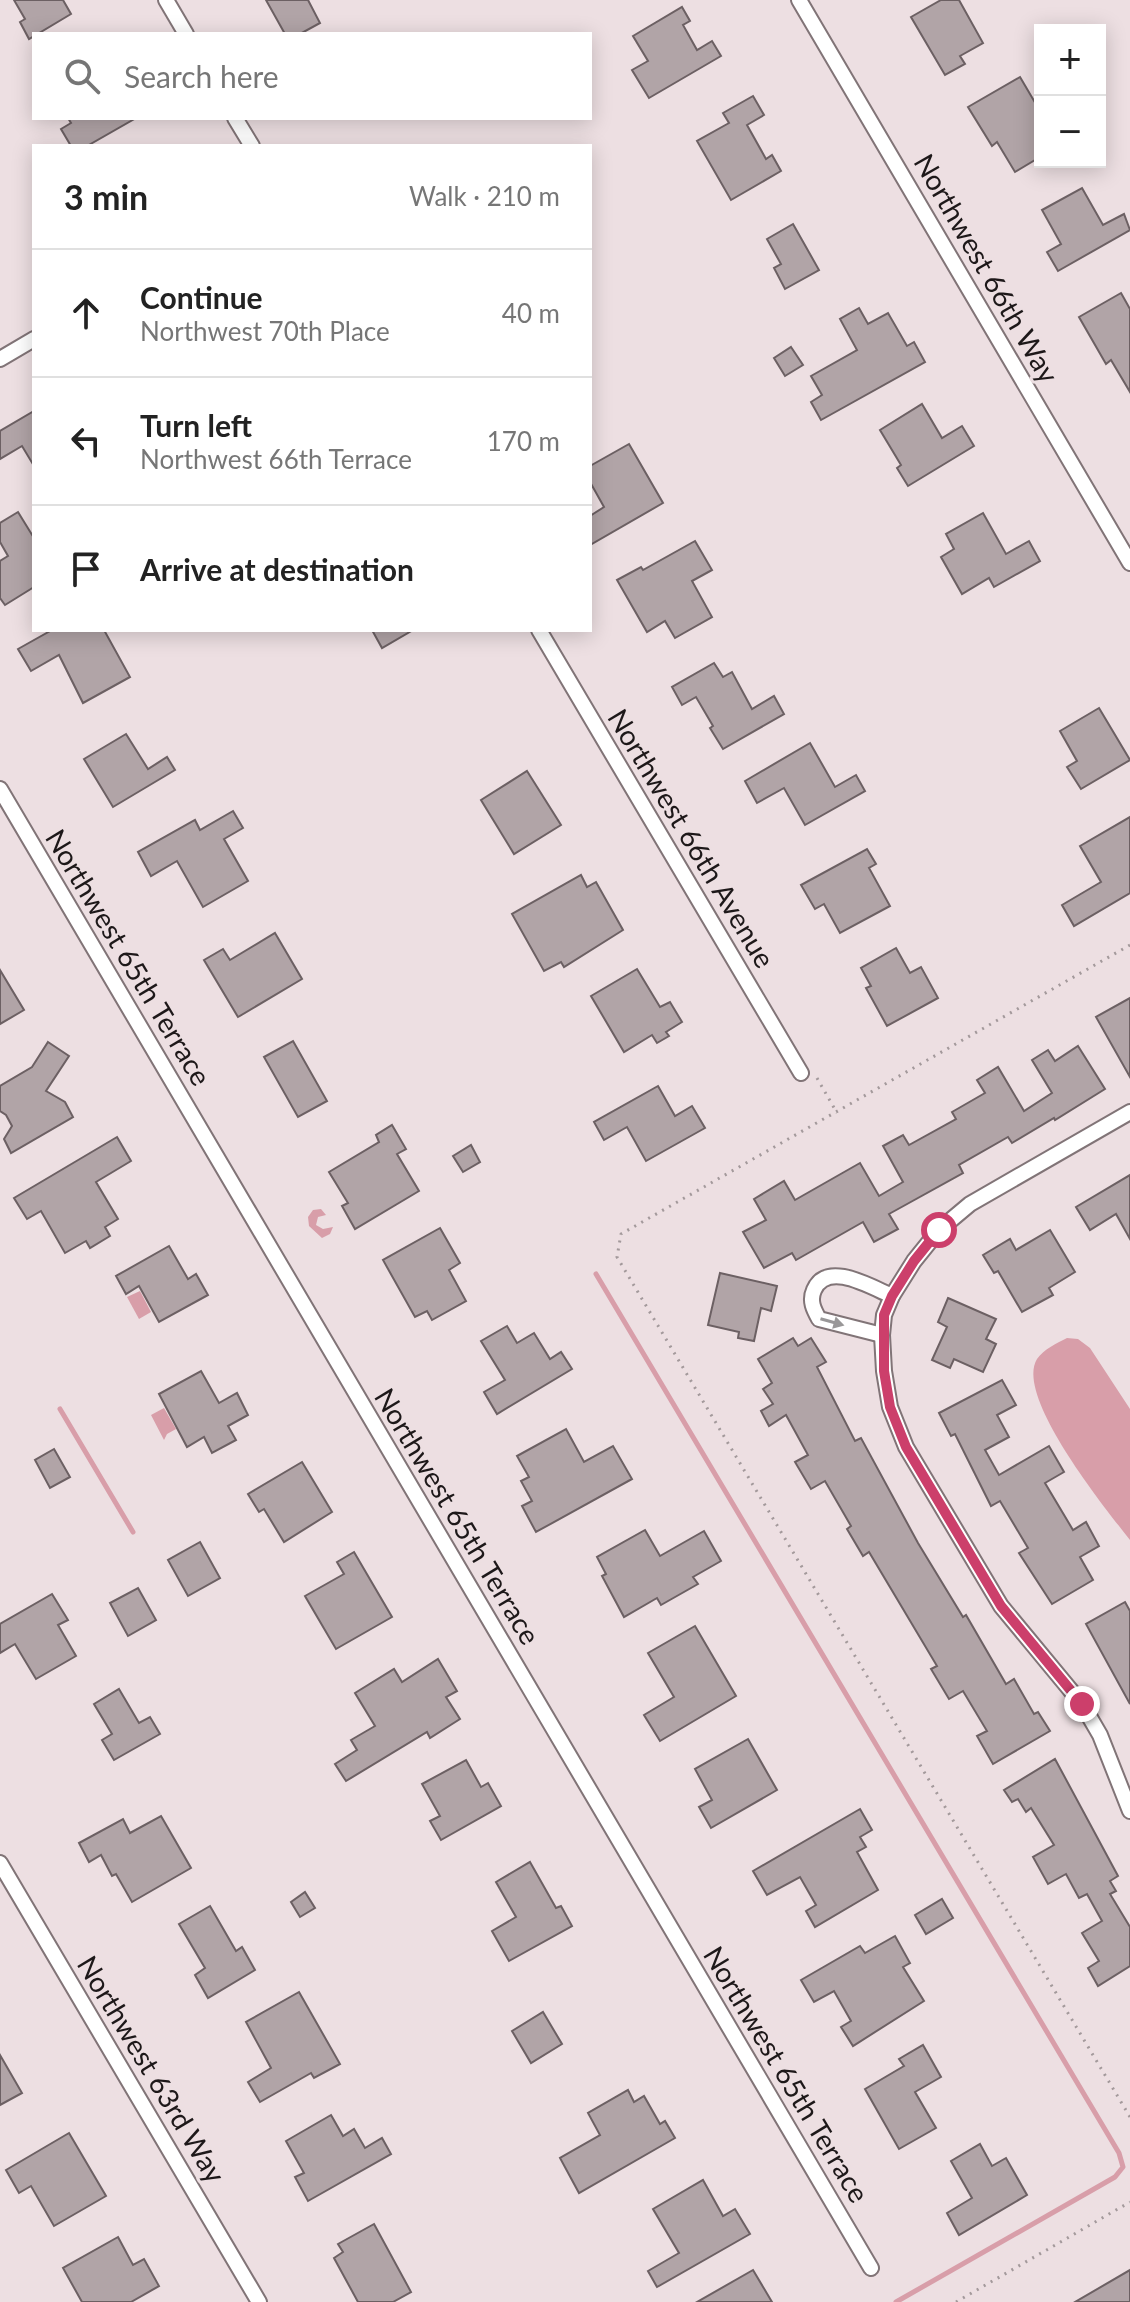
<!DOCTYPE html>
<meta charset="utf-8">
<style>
body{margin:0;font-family:Lato,sans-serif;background:#f2f2f2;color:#222}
.controls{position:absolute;right:24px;top:24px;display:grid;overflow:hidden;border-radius:0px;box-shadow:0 4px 20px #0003}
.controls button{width:72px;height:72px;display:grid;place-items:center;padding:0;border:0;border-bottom:2px solid #e0e0e0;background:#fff;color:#222;font:40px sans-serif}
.stop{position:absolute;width:24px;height:24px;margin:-18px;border:6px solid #cc3f6b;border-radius:50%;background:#fff}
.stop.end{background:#cc3f6b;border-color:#fff;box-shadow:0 2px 8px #0008}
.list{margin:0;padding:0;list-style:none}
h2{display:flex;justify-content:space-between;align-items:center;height:104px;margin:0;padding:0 32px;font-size:34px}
h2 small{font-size:26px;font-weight:400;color:#767676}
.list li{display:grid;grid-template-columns:52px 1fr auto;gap:24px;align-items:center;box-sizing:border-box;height:128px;padding:0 32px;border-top:2px solid #e0e0e0}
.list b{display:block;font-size:30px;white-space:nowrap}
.list p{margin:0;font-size:26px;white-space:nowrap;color:#767676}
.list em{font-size:26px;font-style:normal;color:#767676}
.icon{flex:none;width:44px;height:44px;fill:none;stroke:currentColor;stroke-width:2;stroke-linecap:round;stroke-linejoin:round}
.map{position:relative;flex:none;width:1130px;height:2302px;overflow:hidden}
.search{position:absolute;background:#fff;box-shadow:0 4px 20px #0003;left:32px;top:32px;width:560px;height:88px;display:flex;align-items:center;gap:20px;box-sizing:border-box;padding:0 28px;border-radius:0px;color:#767676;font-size:30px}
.panel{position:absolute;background:#fff;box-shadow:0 4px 20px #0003;left:32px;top:144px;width:560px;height:488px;border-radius:0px}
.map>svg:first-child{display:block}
.water{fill:#d89ea9}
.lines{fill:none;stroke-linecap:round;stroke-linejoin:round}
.stream{stroke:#d89ea9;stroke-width:5}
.building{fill:#b1a4a7;stroke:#6c6063;stroke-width:2}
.minor-casing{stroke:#817477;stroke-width:18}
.path{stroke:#a3999b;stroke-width:3;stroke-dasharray:2 6;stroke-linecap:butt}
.minor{stroke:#fff;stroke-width:14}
.oneway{fill:#999798}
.route{stroke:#cc3f6b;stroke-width:10}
.labels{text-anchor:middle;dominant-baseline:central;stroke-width:6;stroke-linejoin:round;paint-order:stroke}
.street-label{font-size:28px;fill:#1d1819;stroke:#eddfe2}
</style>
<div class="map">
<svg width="1130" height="2302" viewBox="0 0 1130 2302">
<rect width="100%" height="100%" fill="#eddfe2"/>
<g class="water">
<path d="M321,1209l5,6 -8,2 -2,8 7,4 10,-2 -3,7 -8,4 -13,-12 -1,-9 5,-7z"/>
<path d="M140,1291l11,21 -12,7 -12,-22z"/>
<path d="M1067,1338l11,1 12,9 40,61v131c-24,-31 -116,-144 -93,-181 7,-10 20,-16 30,-21z"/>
<path d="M164,1408l12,21 -9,5 -3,6 -13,-25z"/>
</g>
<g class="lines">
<g class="stream">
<path d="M596,1274l523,879 4,14 -8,10 -219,125"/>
<path d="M60,1409l73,123"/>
</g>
</g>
<g class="building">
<path d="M14,0h49l8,14 -42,25 -9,-17 5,-3z"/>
<path d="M266,0h42l12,23 -20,11h-15z"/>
<path d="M941,0h18l24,43 -23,13 5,8 -20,11 -34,-58z"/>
<path d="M682,7l8,14 -7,4 14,25 15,-9 9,15 -72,42 -17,-28 16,-9 -15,-25z"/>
<path d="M1020,77l20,34v46l-25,15 -18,-30 -5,4 -24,-39z"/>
<path d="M753,96l11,19 -17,10 19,34 6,-4 9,16 -50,29 -34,-59 32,-18 -6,-10z"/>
<path d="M68,118h68l-49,28h-16l-10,-17 10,-6z"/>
<path d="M1082,188l21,37 21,-11 6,16 -72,41 -11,-19 14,-8 -19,-34z"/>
<path d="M793,224l26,46 -34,19 -11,-21 7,-4 -14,-25z"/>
<path d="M1121,293l9,16v83l-19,-32 -5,4 -27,-47z"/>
<path d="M859,308l9,16 20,-11 19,33 7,-4 11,20 -104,58 -10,-18 11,-7 -11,-19 46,-26 -17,-31z"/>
<path d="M791,347l12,18 -18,11 -11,-18z"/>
<path d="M922,404l20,34 20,-12 12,20 -66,40 -11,-18 4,-3 -21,-35z"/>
<path d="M34,411v55l-12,-20 -22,13v-28z"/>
<path d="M629,444l34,59 -73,42v-29l14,-9 -14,-25v-16z"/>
<path d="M18,512l16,26v49l-29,18 -5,-7v-37l8,-5 -8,-14v-19z"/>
<path d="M983,513l23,41 23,-13 11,20 -46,26 -5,-9 -27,16 -21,-37 13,-8 -8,-15z"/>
<path d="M695,541l17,29 -20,11 20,36 -37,21 -10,-17 -18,11 -30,-52 24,-13 2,3z"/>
<path d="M52,630h52l26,47 -47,26 -24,-48 -28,16 -13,-22z"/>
<path d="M372,630h41l-31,18z"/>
<path d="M714,663l9,14 9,-5 20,37 22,-13 10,18 -61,35 -13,-21 3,-2 -17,-29 -14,8 -10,-18z"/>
<path d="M1099,708l31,52 -49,29 -14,-22 10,-6 -17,-30z"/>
<path d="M126,734l22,35 19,-12 8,13 -62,37 -29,-48z"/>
<path d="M810,743l25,44 21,-12 9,16 -60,34 -21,-37 -27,15 -12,-22z"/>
<path d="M527,771l34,54 -47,29 -33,-54z"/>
<path d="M233,811l10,17 -19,11 24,42 -45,26 -26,-46 -26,15 -13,-24 57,-32 5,10z"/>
<path d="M1130,817v76l-56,33 -12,-21 39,-23 -21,-36z"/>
<path d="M867,849l9,15 -7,4 21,38 -50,27 -16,-29 -9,5 -14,-24z"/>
<path d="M581,875l6,12 9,-5 27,48 -59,37 -3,-5 -17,9 -32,-57z"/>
<path d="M275,933l27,46 -64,38 -34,-57 19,-11 7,11z"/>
<path d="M896,948l14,25 11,-6 17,31 -51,28 -21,-38 5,-2 -10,-18z"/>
<path d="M637,969l23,38 10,-5 12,20 -16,10 3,4 -12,7 -5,-8 -28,17 -33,-56z"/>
<path d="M0,970l24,40 -24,14z"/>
<path d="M1130,998v79l-34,-60z"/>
<path d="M293,1041l34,60 -29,16 -34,-60z"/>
<path d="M48,1042l21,14 -23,35 19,11 8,15 -62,36 -7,-14 8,-13 -6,-11 -6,-4v-25l32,-19z"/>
<path d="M1078,1046l27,43 -50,31 -1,-2 -42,25 -4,-6 -49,28 4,8 -74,41 9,15 -24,13 -11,-20 -67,38 -4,-7 -28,15 -21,-36 23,-12 -12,-21 30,-18 11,19 65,-37 19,33 24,-14 -20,-36 20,-11 6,10 47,-26 -4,-7 33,-19 -8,-13 21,-13 26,44 28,-18 -20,-33 16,-10 7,11z"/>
<path d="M658,1086l17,30 17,-10 13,22 -59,33 -19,-34 -23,13 -10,-18z"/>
<path d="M392,1125l14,24 -9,5 22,37 -64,38 -13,-23 6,-3 -19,-31 50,-30 -3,-7z"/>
<path d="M117,1137l14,24 -35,21 22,37 -13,8 5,9 -20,12 -4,-7 -21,12 -24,-42 -14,8 -13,-21z"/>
<path d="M471,1145l9,17 -17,10 -10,-16z"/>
<path d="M1130,1175v64l-14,-25 -26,16 -14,-23z"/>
<path d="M440,1228l20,35 -11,7 17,31 -34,19 -5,-9 -12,6 -32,-57z"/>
<path d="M1050,1230l25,42 -26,16 4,7 -31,17 -24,-41 -4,2 -11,-18 27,-16 6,11z"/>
<path d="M169,1246l19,33 8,-5 12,21 -49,27 -20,-36 -13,8 -10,-18z"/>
<path d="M720,1273l57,13 -6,25 -10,-3 -7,33 -16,-3 1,-6 -31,-7z"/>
<path d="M948,1298l48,21 -10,20 10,5 -13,28 -29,-13 -4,9 -18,-8 15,-33 -9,-5z"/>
<path d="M507,1326l10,17 17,-10 16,26 11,-7 11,17 -75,45 -13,-22 21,-12 -24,-39z"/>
<path d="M793,1338l5,8 13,-8 15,24 -9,5 38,74 6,-3 57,105 45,74 3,-2 40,69 8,-5 20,35 4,-2 12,19 -57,33 -16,-28 10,-5 -24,-40 -14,8 -18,-30 6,-3 -68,-114 -6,4 -16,-27 4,-3 -26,-45 -14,8 -16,-27 13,-7 -22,-40 -17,11 -8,-15 12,-7 -10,-15 9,-6 -14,-24z"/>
<path d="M201,1371l18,32 18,-10 11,22 -20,11 8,14 -24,13 -8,-16 -17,10 -28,-53z"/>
<path d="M1002,1380l14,25 -19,10 12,22 -24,13 14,25 50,-29 15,26 -19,11 28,47 13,-8 13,24 -19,11 13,23 -41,24 -33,-51 9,-5 -28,-47 -9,5 -36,-72 -4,2 -12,-23z"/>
<path d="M566,1429l18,33 29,-16 19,33 -96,53 -14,-26 10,-5 -11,-20 8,-4 -12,-21z"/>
<path d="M54,1449l16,28 -20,11 -15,-28z"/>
<path d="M302,1462l30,50 -48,30 -20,-33 -5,3 -11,-18z"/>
<path d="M645,1530l15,26 44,-25 17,30 -28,16 5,7 -37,21 -4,-7 -33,19 -22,-41 4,-2 -9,-17z"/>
<path d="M200,1542l20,36 -32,18 -20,-36z"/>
<path d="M354,1552l38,65 -56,32 -31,-53 39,-22 -7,-12z"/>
<path d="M138,1588l18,32 -28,16 -18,-33z"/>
<path d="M52,1594l16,26 -10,5 18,31 -40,23 -21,-35 -15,9v-29z"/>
<path d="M1125,1602l5,9v93l-44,-80z"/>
<path d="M695,1626l41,70 -76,45 -16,-26 30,-18 -26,-44z"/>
<path d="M438,1659l19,32 -11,6 14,22 -30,19 -3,-6 -81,49 -11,-17 22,-14 -6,-10 24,-14 -20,-33 39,-24 8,13z"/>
<path d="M119,1689l20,34 11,-6 10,17 -46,26 -12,-20 10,-6 -18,-30z"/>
<path d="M748,1739l29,51 -66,38 -12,-21 13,-7 -17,-31z"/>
<path d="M1055,1759l63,117 -8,5 6,10 -6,3 20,33v39l-32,20 -10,-18 11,-7 -17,-28 20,-12 -15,-27 -8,4 -13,-24 -18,10 -15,-27 21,-12 -23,-37 -5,4 -8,-13 -6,3 -8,-12z"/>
<path d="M466,1760l15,27 7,-4 13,23 -60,34 -11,-19 10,-5 -18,-32z"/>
<path d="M860,1809l12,21 -12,7 6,10 -9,5 21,38 -63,37 -9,-16 10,-6 -16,-28 -33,18 -14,-24z"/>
<path d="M161,1816l30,52 -59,34 -16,-28 -4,2 -11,-21 -12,7 -10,-19 44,-24 7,14z"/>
<path d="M530,1862l26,46 5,-2 11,20 -63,35 -17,-30 24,-14 -20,-35z"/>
<path d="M305,1892l10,16 -15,9 -9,-15z"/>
<path d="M942,1899l11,19 -27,16 -11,-19z"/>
<path d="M210,1906l26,45 6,-4 13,23 -47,28 -13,-23 10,-7 -26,-44z"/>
<path d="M895,1936l15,27 -7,4 21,34 -71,45 -12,-19 10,-6 -17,-30 -20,11 -13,-22 59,-34 5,7z"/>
<path d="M299,1992l41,72 -26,14 -3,-5 -51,29 -12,-20 23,-14 -25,-46z"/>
<path d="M543,2012l19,32 -31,19 -19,-32z"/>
<path d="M923,2045l18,32 -26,15 21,36 -37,21 -34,-60 39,-23 -5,-7z"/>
<path d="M0,2055l22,38 -22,12z"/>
<path d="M628,2090l6,12 10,-6 16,28 5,-3 10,17 -96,55 -19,-35 40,-23 -12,-22z"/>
<path d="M331,2115l12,21 11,-7 11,19 17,-10 9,16 -83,47 -13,-24 9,-4 -18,-32z"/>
<path d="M69,2133l37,63 -52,30 -23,-40 -12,7 -13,-23z"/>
<path d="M980,2144l12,22 14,-8 21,37 -68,40 -12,-22 25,-15 -21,-37z"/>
<path d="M703,2180l20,36 12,-7 15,25 -93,53 -9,-16 31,-18 -26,-44z"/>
<path d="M374,2224l37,68 -18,10h-35l-24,-44 9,-6 -5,-8z"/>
<path d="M118,2237l15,28 11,-6 15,27 -28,16h-49l-19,-34z"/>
<path d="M753,2270l19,32h-75z"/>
<path d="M1130,2270v32h-55z"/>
</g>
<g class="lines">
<defs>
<g id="minor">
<path d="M166,0l20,34"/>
<path d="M799,0l331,563"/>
<path d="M235,118l17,28"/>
<path d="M0,359l34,-20"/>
<path d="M539,630l262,443"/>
<path d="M0,789l871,1479"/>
<path d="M1130,1112l-160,92 -31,26 -25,31 -22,35 -8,19 -2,20 2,36 6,36 16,40 95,159 81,98 18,31 30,76"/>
<path d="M882,1335l-63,-16c-5,-9 -10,-18 -5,-29 13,-30 57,-3 78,6"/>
<path d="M0,1863l259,439"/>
</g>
</defs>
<use href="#minor" class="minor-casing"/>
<g class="path">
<path d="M1130,945l-509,289 -4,23 513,860"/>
<path d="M817,1078l20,35"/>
<path d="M956,2302l174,-100"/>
</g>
<use href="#minor" class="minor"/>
</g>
<defs><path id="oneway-solid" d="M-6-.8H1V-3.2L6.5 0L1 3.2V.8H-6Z" transform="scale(2)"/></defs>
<use class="oneway" href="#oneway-solid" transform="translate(832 1322) rotate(16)"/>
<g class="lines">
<path class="route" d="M939,1230l-25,31 -22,35 -8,19v56l6,36 16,40 95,159 81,98"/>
</g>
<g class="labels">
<g class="street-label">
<text transform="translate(987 268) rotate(60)">Northwest 66th Way</text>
<text transform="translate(692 838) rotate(59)">Northwest 66th Avenue</text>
<text transform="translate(129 957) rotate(59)">Northwest 65th Terrace</text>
<text transform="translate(458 1516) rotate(59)">Northwest 65th Terrace</text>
<text transform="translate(152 2069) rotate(59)">Northwest 63rd Way</text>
<text transform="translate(787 2074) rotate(59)">Northwest 65th Terrace</text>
</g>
</g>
</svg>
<div class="controls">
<button>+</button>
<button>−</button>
</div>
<div class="stop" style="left:939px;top:1230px"></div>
<div class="stop end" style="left:1082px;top:1704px"></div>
<div class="search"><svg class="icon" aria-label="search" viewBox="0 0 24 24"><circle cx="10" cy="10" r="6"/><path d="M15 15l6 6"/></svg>Search here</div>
<section class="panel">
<h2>3 min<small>Walk · 210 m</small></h2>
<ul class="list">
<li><svg class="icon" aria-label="ahead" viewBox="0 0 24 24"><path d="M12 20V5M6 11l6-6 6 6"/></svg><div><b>Continue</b><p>Northwest 70th Place</p></div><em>40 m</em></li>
<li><svg class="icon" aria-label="left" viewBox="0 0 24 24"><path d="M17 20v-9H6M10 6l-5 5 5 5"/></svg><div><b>Turn left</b><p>Northwest 66th Terrace</p></div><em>170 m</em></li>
<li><svg class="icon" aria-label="arrive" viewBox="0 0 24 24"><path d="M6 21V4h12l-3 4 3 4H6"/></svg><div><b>Arrive at destination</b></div></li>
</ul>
</section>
</div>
